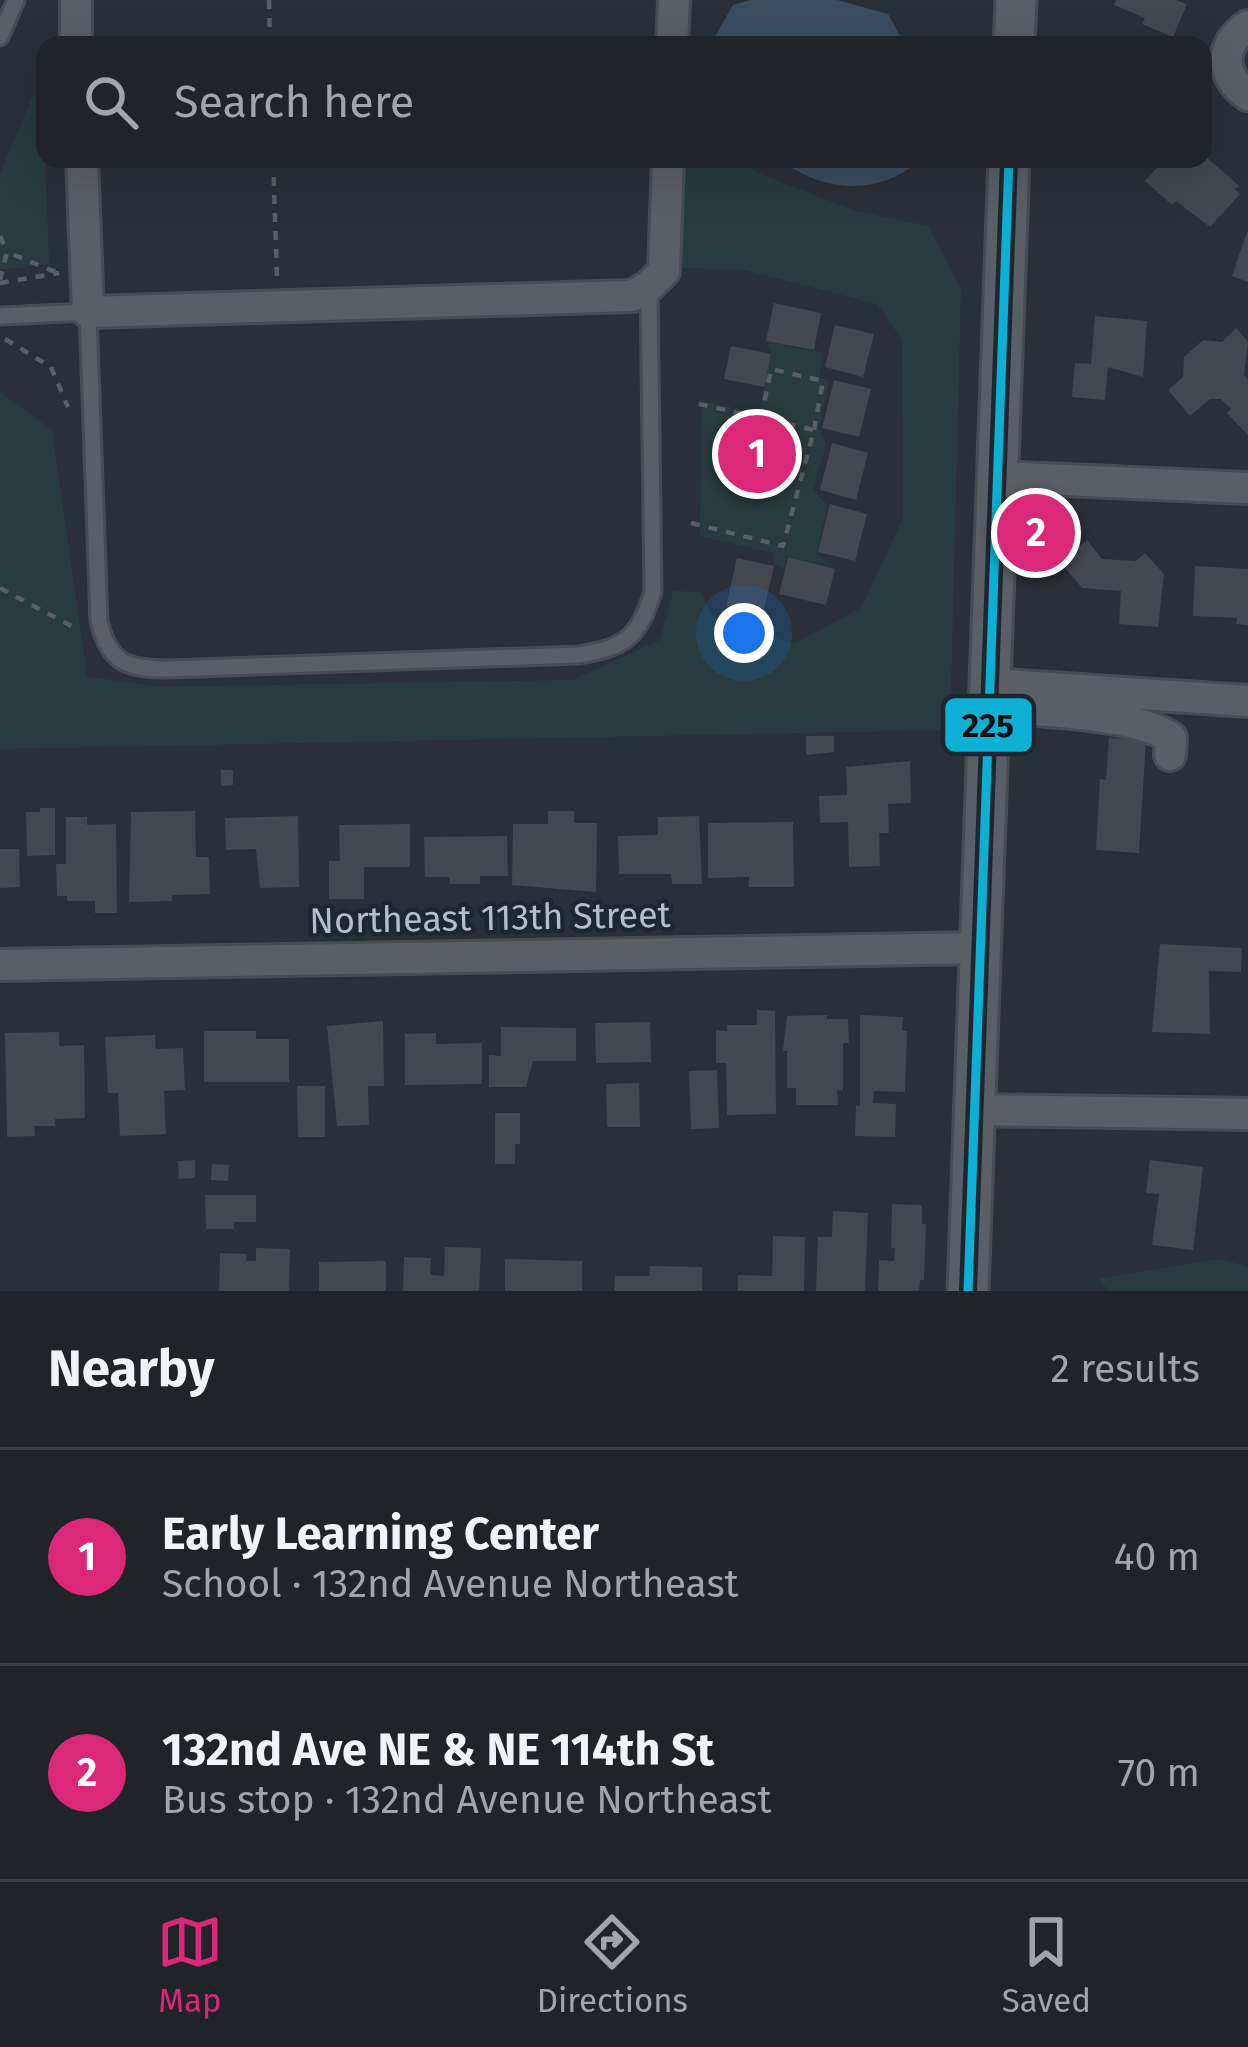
<!DOCTYPE html>
<meta charset="utf-8">
<style>
body{margin:0;font-family:"Fira Sans",sans-serif;background:#2d3035;color:#f1f3f6}
.you{position:absolute;left:744px;top:633px;width:42px;height:42px;margin:-30px;border:9px solid #fff;border-radius:50%;background:#1a73e8;box-shadow:0 0 0 18px #1a73e833}
.badge{display:grid;place-items:center;width:78px;height:78px;border-radius:50%;background:#db2777;color:#fff;font-size:39px;font-weight:700}
.pin{position:absolute;translate:-50% -50%;border:6px solid #fff;box-shadow:0 3px 12px #0006}
.list{margin:0;padding:0;list-style:none}
h2{display:flex;justify-content:space-between;align-items:center;height:156px;margin:0;padding:0 48px;font-size:51px}
h2 small{font-size:39px;font-weight:400;color:#a2a4a8}
.list li{display:grid;grid-template-columns:78px 1fr auto;gap:36px;align-items:center;box-sizing:border-box;height:216px;padding:0 48px;border-top:3px solid #3d4146}
.list b{display:block;font-size:45px;white-space:nowrap}
.list p{margin:0;font-size:39px;white-space:nowrap;color:#a2a4a8}
.list em{font-size:39px;font-style:normal;color:#a2a4a8}
.icon{flex:none;width:66px;height:66px;fill:none;stroke:currentColor;stroke-width:2;stroke-linecap:round;stroke-linejoin:round}
.map{position:relative;flex:none;width:1248px;height:1291px;overflow:hidden}
.search{position:absolute;background:#202429;box-shadow:0 12px 48px #0002;left:36px;right:36px;top:36px;height:132px;display:flex;align-items:center;gap:30px;box-sizing:border-box;padding:0 42px;border-radius:24px;color:#a2a4a8;font-size:45px}
.sheet{height:588px;background:#202429}
nav{display:flex;justify-content:space-around;align-items:center;box-sizing:border-box;height:168px;border-top:3px solid #3d4146;background:#202429;font-size:33px;color:#a2a4a8}
nav a{display:grid;justify-items:center;gap:6px}
nav .on{color:#db2777}
.map>svg:first-child{display:block}
.green{fill:#283c3d}
.water{fill:#3a4c60}
.building{fill:#42484d}
.lines{fill:none;stroke-linecap:round;stroke-linejoin:round}
.service-casing{stroke:#484c52;stroke-width:21}
.minor-casing{stroke:#484c52;stroke-width:36}
.tertiary-casing{stroke:#484c52;stroke-width:45}
.path{stroke:#585e62;stroke-width:4.5;stroke-dasharray:9 9;stroke-linecap:butt}
.service{stroke:#5a5e65;stroke-width:15}
.minor{stroke:#5a5e65;stroke-width:30}
.tertiary{stroke:#5a5e65;stroke-width:39}
.bus-1-casing{stroke:#1e2731;stroke-width:18}
.bus-1{stroke:#0dafd3;stroke-width:9}
.labels{text-anchor:middle;dominant-baseline:central;stroke-width:9;stroke-linejoin:round;paint-order:stroke}
.street-label{font-size:36px;fill:#b5bdc7;stroke:#1e2731}
.line-badge{stroke:#1e2731;stroke-width:4.5}
.pale-badge-label{font-size:33px;text-anchor:middle;font-weight:bold;fill:#111}
</style>
<div class="map">
<svg width="1248" height="1291" viewBox="0 0 1248 1291">
<rect width="100%" height="100%" fill="#2a3037"/>
<g class="green">
<path d="M43,95l6,169 -49,6v-97l33,-77z"/>
<path d="M686,159h48l29,16 93,36 72,15 33,63 -11,441 -950,19v-357l52,38 35,246 69,11 416,-7 88,-40 13,-49 28,1 11,24 82,28 68,-37 41,-89 -1,-178 -25,-36 -132,-34 -68,-2z"/>
<path d="M765,341l59,12 -5,25 10,2 -10,48 7,16 -13,47 15,14 -12,49 17,13 -47,-11 -2,13 -10,-4v-12l-74,-17 2,-135 57,12 12,-61z"/>
<path d="M1221,1259l27,8v24h-140l-9,-13z"/>
</g>
<g class="water">
<path d="M751,0h86l51,14 17,31h-195l23,-40z"/>
<path d="M779,159h142c-42,38 -98,34 -142,0z"/>
</g>
<g class="building">
<path d="M1116,0h60l11,4 -14,33 -31,-13 3,-6 -31,-13z"/>
<path d="M1203,154l36,32 -4,3 5,5 -30,33 -34,-26 -4,4 -27,-24 20,-22h38z"/>
<path d="M1247,232h1v50l-16,-6z"/>
<path d="M774,303l47,10 -7,37 -48,-9z"/>
<path d="M1095,316l52,5 -4,56 -35,-10 -3,33 -33,-3 3,-34 16,1z"/>
<path d="M835,325l39,9 -11,43 -38,-10z"/>
<path d="M1236,328l12,14 -4,33 4,5v55l-21,-22 4,-4 -10,-10h-11l-20,17 -22,-26 15,-13 1,-20 19,-17 19,2z"/>
<path d="M731,346l40,8 -7,33 -40,-8z"/>
<path d="M834,380l37,9 -12,48 -37,-9z"/>
<path d="M832,443l36,10 -12,47 -36,-10z"/>
<path d="M830,504l37,10 -12,47 -37,-9z"/>
<path d="M1087,540l15,19 34,2 9,-8 19,21 -6,53 -39,-3 2,-33 -39,-3 -22,-26z"/>
<path d="M788,557l47,12 -9,36 -47,-11z"/>
<path d="M737,558l37,8 -11,48 -37,-8z"/>
<path d="M1195,566l53,3v56l-12,-1 1,-6 -44,-2z"/>
<path d="M806,736h28v16l-28,3z"/>
<path d="M1109,738l37,2 -7,113 -43,-3 4,-71 6,1z"/>
<path d="M910,761l1,42 -23,1 1,29h-10l1,33 -31,1 -1,-45 -28,1 -1,-27 28,-1 -1,-28z"/>
<path d="M221,770h12v15l-12,1z"/>
<path d="M40,808h15v47l-28,1 -1,-44h14z"/>
<path d="M195,811l1,46h13l1,37 -38,1v6l-43,1 2,-90z"/>
<path d="M548,811h26v12h23l-1,69 -84,-7 1,-61h35z"/>
<path d="M298,816l1,71 -39,1 -4,-39 -30,1 -1,-32z"/>
<path d="M699,816l3,68h-30l-1,-10h-52l-1,-38 40,-1v-18z"/>
<path d="M66,817h21v8l29,-1 1,89h-22v-12h-28v-5h-10l-1,-32h10z"/>
<path d="M793,822l1,65h-45v-10l-41,1v-55z"/>
<path d="M410,824v43h-46v32h-35v-38h11l-1,-36z"/>
<path d="M507,836l1,40h-28v8h-30v-7h-25l-1,-40z"/>
<path d="M0,849h19l1,38 -20,1z"/>
<path d="M1160,944l82,4 -1,24 -32,-1 1,63 -58,-2z"/>
<path d="M757,1010l18,1 1,103 -49,1 -1,-52h-10v-33l11,1v-6h30z"/>
<path d="M827,1015v4h21l1,24h-6v48l-6,-1 1,15h-42v-17h-9v-37h-4l4,-35z"/>
<path d="M860,1015l43,2 -1,14h5l-2,61 -31,-1 -1,12 23,1 -1,33 -40,-1 1,-31 4,1z"/>
<path d="M383,1021l1,65h-16l1,39 -32,1 -10,-100z"/>
<path d="M650,1022l1,40 -55,1 -1,-40z"/>
<path d="M501,1027l75,1v33h-43l-7,26h-37v-32l12,1z"/>
<path d="M204,1031h52v8h33v43h-85z"/>
<path d="M59,1032v14l25,-1 1,73 -30,1v7h-21l1,10 -28,1 -2,-104z"/>
<path d="M436,1033v11l46,-1v41l-77,1v-51z"/>
<path d="M155,1035l1,14 27,-1 2,42 -21,1 2,43 -46,2 -2,-43h-10l-3,-56z"/>
<path d="M717,1070l2,58 -28,1 -2,-58z"/>
<path d="M639,1083l1,44h-33l-1,-43z"/>
<path d="M297,1086h28v51h-27z"/>
<path d="M495,1113h25v31h-5v20h-20z"/>
<path d="M195,1160v18l-16,1 -1,-18z"/>
<path d="M1150,1160l53,7 -10,83 -41,-5 7,-51 -13,-1z"/>
<path d="M212,1164l17,1 -1,16 -17,-1z"/>
<path d="M205,1195h51v27h-22v7h-28z"/>
<path d="M892,1204l30,1v19h4l-2,56h-4l-1,11h-41l1,-31 15,1 1,-13h-4z"/>
<path d="M833,1211l35,2 -3,78h-49l2,-54h14z"/>
<path d="M773,1236l32,1 -1,54h-66v-16l34,1z"/>
<path d="M445,1247l36,1 -2,43h-76l1,-34 27,1 -1,17 14,1z"/>
<path d="M256,1248l34,1 -1,42h-70l1,-38 26,1v7h10z"/>
<path d="M505,1259l77,2v30h-77z"/>
<path d="M386,1261v30h-67v-29z"/>
<path d="M650,1266l52,1v24h-88l1,-15h35z"/>
</g>
<g class="lines">
<defs>
<g id="service">
<path d="M0,37l16,-37"/>
<path d="M0,316l88,-4 11,309c10,43 29,48 70,48l410,-14c47,-8 59,-17 74,-63l-4,-306"/>
</g>
<g id="minor">
<path d="M76,0v45"/>
<path d="M1248,26c-29,19 -28,50 0,69"/>
<path d="M672,45l2,-45"/>
<path d="M82,159l6,153 544,-16 17,-10 15,-15 4,-112"/>
<path d="M996,477l252,11"/>
<path d="M989,684l259,17"/>
<path d="M988,707c44,3 149,6 183,31l-1,17"/>
<path d="M0,965l980,-17"/>
<path d="M975,1110l273,4"/>
</g>
<g id="tertiary">
<path d="M1014,45l2,-45"/>
<path d="M968,1291l41,-1132"/>
</g>
</defs>
<use href="#service" class="service-casing"/>
<use href="#minor" class="minor-casing"/>
<use href="#tertiary" class="tertiary-casing"/>
<g class="path">
<path d="M269,0l1,45"/>
<path d="M273,159l4,118"/>
<path d="M0,236l7,16"/>
<path d="M0,280l7,-28 51,21"/>
<path d="M0,283l59,-10"/>
<path d="M5,339l46,28 17,40"/>
<path d="M761,418l10,-49 52,12 -9,49"/>
<path d="M691,523l92,23 31,-116 -119,-27"/>
<path d="M0,588l77,41"/>
</g>
<use href="#service" class="service"/>
<use href="#minor" class="minor"/>
<use href="#tertiary" class="tertiary"/>
<defs>
<path id="bus-1" d="M968,1291l41,-1132"/>
</defs>
<use href="#bus-1" class="bus-1-casing"/>
<use href="#bus-1" class="bus-1"/>
</g>
<g class="labels">
<g class="street-label">
<text transform="translate(490 918) rotate(-1)">Northeast 113th Street</text>
</g>
</g>
<rect class="line-badge" x="943" y="696" width="91" height="58" rx="12" fill="#0dafd3"/>
<g class="pale-badge-label">
<text x="988" y="737">225</text>
</g>
</svg>
<div class="you"></div>
<div class="pin badge" style="left:757px;top:454px">1</div>
<div class="pin badge" style="left:1036px;top:533px">2</div>
<div class="search"><svg class="icon" aria-label="search" viewBox="0 0 24 24"><circle cx="10" cy="10" r="6"/><path d="M15 15l6 6"/></svg>Search here</div>
</div>
<section class="sheet">
<h2>Nearby<small>2 results</small></h2>
<ul class="list">
<li><span class="badge">1</span><div><b>Early Learning Center</b><p>School · 132nd Avenue Northeast</p></div><em>40 m</em></li>
<li><span class="badge">2</span><div><b>132nd Ave NE &amp; NE 114th St</b><p>Bus stop · 132nd Avenue Northeast</p></div><em>70 m</em></li>
</ul>
</section>
<nav>
<a class="on"><svg class="icon" aria-label="map" viewBox="0 0 24 24"><path d="M3 6l6-2 6 2 6-2v14l-6 2-6-2-6 2zM9 4v14M15 6v14"/></svg>Map</a>
<a><svg class="icon" aria-label="directions" viewBox="0 0 24 24"><path d="M12 3l9 9-9 9-9-9zM9 14v-3h6M13 9l2 2-2 2"/></svg>Directions</a>
<a><svg class="icon" aria-label="saved" viewBox="0 0 24 24"><path d="M7 4h10v16l-5-4-5 4z"/></svg>Saved</a>
</nav>
